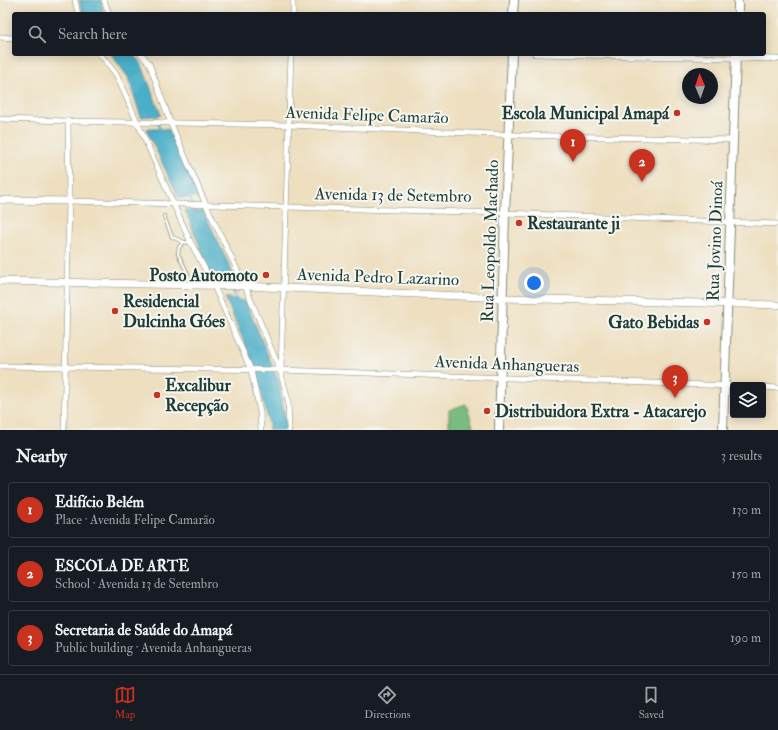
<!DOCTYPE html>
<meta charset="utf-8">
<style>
body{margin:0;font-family:"IM FELL Double Pica",serif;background:#242831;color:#f1f3f6}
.controls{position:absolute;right:12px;bottom:12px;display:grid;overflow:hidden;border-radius:4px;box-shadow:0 2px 10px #0003}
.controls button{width:36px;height:36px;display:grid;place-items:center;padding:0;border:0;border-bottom:1px solid #363941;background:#171b24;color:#f1f3f6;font:20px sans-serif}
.compass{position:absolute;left:682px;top:68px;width:36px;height:36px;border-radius:50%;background:#171b24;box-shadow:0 2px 10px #0003;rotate:358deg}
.you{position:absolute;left:534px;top:283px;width:14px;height:14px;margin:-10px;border:3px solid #fff;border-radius:50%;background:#1a73e8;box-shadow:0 0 0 6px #1a73e833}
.badge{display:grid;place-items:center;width:26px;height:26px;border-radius:50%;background:#c8321e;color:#fff;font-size:13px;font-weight:700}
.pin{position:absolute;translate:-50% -33px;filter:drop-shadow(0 1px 2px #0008)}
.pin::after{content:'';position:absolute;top:21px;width:14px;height:12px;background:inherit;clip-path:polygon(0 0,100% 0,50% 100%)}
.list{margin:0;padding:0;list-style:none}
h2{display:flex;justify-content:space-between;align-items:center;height:52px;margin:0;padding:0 16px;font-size:17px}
h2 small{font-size:13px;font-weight:400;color:#9ea1a6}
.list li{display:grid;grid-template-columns:26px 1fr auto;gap:12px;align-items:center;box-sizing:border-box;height:56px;margin:0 8px 8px;padding:0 8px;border:1px solid #363941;border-radius:4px}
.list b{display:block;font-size:15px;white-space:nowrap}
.list p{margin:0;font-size:13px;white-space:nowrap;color:#9ea1a6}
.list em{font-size:13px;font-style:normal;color:#9ea1a6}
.icon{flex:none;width:22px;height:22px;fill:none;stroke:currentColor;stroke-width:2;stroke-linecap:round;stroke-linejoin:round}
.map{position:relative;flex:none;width:778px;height:430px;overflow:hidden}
.search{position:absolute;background:#171b24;box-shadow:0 2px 10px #0003;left:12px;right:12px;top:12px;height:44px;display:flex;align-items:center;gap:10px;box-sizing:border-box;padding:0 14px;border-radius:4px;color:#9ea1a6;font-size:15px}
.sheet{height:244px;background:#171b24}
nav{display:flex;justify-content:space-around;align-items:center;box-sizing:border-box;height:56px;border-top:1px solid #363941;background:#171b24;font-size:11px;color:#9ea1a6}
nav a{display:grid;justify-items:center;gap:2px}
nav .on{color:#c8321e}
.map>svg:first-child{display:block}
.forest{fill:#7abc7f;stroke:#4c7c5a}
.water{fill:#48aec7;stroke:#34767e}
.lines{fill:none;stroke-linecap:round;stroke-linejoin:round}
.stream{stroke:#48aec7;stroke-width:2}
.service-casing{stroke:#868e7a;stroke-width:4}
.minor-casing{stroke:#868e7a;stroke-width:6}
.tertiary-casing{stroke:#868e7a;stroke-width:8}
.secondary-casing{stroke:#868e7a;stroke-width:8}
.primary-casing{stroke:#868e7a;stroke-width:10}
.service{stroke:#fff;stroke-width:2.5}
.minor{stroke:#fff;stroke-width:5}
.tertiary{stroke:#fff;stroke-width:7}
.secondary{stroke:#fff;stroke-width:7}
.primary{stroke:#fff;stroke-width:8}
.poi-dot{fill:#c8321e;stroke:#f6f6f2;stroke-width:1.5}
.labels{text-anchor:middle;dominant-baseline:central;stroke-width:4;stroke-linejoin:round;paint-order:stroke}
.poi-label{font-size:17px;font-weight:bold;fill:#1f3d34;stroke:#f6f6f2;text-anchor:start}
.street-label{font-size:17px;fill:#1f3d34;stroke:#f6f6f2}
</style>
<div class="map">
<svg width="778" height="430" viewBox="0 0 778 430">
<rect width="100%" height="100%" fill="#f6f6f2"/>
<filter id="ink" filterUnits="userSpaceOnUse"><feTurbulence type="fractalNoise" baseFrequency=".025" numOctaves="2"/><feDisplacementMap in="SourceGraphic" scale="8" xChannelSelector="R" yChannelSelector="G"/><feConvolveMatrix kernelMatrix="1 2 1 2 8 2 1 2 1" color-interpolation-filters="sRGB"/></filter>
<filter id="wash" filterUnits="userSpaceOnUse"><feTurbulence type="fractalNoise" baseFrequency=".012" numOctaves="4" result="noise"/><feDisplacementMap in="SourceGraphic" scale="16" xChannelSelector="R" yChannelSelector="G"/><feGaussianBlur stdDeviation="0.9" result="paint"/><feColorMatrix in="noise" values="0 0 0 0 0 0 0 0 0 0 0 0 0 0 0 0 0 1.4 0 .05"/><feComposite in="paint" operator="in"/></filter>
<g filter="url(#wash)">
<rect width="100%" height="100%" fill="#eedfc0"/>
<path class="forest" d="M466,404l8,26h-25v-20z"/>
<g class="water">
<path d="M79,0h22l3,14h-21z"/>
<path d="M111,54h22l8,9 20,52 -20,2 -13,-40z"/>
<path d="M146,129h22l32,68 -21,1z"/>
<path d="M185,210l19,2 32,68 -22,1z"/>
<path d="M225,297l21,5 33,80 8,48h-18v-6l-12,-52z"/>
</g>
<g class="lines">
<g class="stream">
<path d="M154,113l7,18"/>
<path d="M189,196l7,16"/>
<path d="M232,288l6,15"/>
</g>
</g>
</g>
<g filter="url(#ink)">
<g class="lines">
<defs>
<g id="service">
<path d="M164,216l8,21 12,5 7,1"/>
<path d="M184,242l-5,5 -1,7 10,20"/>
</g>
<g id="minor">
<path d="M75,0l3,14"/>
<path d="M104,0l5,14"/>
<path d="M293,14v-14"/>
<path d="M0,37l14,1"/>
<path d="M100,54l16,20 58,131 17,38 23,43 37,84 9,42 1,18"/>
<path d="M141,54l8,9 22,61 35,81 39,81 35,84 8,30 1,30"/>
<path d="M535,54l243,5"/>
<path d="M0,119l68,2 220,4 228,10 217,5"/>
<path d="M69,201l436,12 273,11"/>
<path d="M0,366l281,4 452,16"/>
<path d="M281,370l10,-316"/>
<path d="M763,387l15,1"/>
<path d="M64,430l5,-229 -1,-80"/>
</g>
<path id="tertiary" d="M0,200l69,1"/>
<path id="secondary" d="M0,281l245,5 258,12 275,7"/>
<g id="primary">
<path d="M513,14l1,-14"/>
<path d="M738,14v-14"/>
<path d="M499,430l6,-217 7,-159"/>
<path d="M723,430l13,-376"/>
</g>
</defs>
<use href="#service" class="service-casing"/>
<use href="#minor" class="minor-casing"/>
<use href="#tertiary" class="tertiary-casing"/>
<use href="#secondary" class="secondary-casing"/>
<use href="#primary" class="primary-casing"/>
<use href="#service" class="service"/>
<use href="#minor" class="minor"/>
<use href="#tertiary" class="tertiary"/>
<use href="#secondary" class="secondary"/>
<use href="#primary" class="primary"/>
</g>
</g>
<g class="poi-dot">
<circle cx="677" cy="113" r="4"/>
<circle cx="519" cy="223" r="4"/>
<circle cx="266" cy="275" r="4"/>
<circle cx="115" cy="311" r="4"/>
<circle cx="707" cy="322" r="4"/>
<circle cx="157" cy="395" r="4"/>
<circle cx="487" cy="411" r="4"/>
</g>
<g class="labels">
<g class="poi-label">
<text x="669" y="113" text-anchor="end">Escola Municipal Amapá</text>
<text x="527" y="223">Restaurante ji</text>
<text x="258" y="275" text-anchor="end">Posto Automoto</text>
<text x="123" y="301">Residencial<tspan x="123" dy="20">Dulcinha Góes</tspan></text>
<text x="699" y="322" text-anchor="end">Gato Bebidas</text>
<text x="165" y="385">Excalibur<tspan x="165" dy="20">Recepção</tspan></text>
<text x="495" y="411">Distribuidora Extra - Atacarejo</text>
</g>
<g class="street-label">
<text transform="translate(367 115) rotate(2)">Avenida Felipe Camarão</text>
<text transform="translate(393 195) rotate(1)">Avenida 13 de Setembro</text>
<text transform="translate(490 241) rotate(-88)">Rua Leopoldo Machado</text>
<text transform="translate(715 241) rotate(-88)">Rua Jovino Dinoá</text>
<text transform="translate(378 277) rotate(2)">Avenida Pedro Lazarino</text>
<text transform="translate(507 364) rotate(2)">Avenida Anhangueras</text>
</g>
</g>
</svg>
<div class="controls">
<button><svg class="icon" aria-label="layers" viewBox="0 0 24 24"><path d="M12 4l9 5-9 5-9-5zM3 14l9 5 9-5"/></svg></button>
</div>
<svg class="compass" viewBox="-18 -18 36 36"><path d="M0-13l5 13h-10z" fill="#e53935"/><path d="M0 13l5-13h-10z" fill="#9ea1a6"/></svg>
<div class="you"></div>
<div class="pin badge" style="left:573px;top:162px">1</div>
<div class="pin badge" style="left:642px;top:182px">2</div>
<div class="pin badge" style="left:675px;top:398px">3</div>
<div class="search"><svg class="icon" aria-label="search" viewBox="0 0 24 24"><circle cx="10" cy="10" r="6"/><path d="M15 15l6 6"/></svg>Search here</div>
</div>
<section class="sheet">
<h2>Nearby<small>3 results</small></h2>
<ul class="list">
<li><span class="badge">1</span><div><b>Edifício Belém</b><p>Place · Avenida Felipe Camarão</p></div><em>130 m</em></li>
<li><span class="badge">2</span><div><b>ESCOLA DE ARTE</b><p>School · Avenida 13 de Setembro</p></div><em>150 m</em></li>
<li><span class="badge">3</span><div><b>Secretaria de Saúde do Amapá</b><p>Public building · Avenida Anhangueras</p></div><em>190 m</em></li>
</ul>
</section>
<nav>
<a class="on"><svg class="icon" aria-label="map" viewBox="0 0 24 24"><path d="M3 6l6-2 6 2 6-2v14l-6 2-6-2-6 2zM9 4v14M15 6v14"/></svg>Map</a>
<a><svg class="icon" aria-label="directions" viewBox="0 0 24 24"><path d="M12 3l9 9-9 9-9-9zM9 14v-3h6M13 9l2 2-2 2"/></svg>Directions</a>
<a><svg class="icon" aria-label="saved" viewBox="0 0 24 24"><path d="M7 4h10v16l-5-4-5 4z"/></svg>Saved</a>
</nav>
